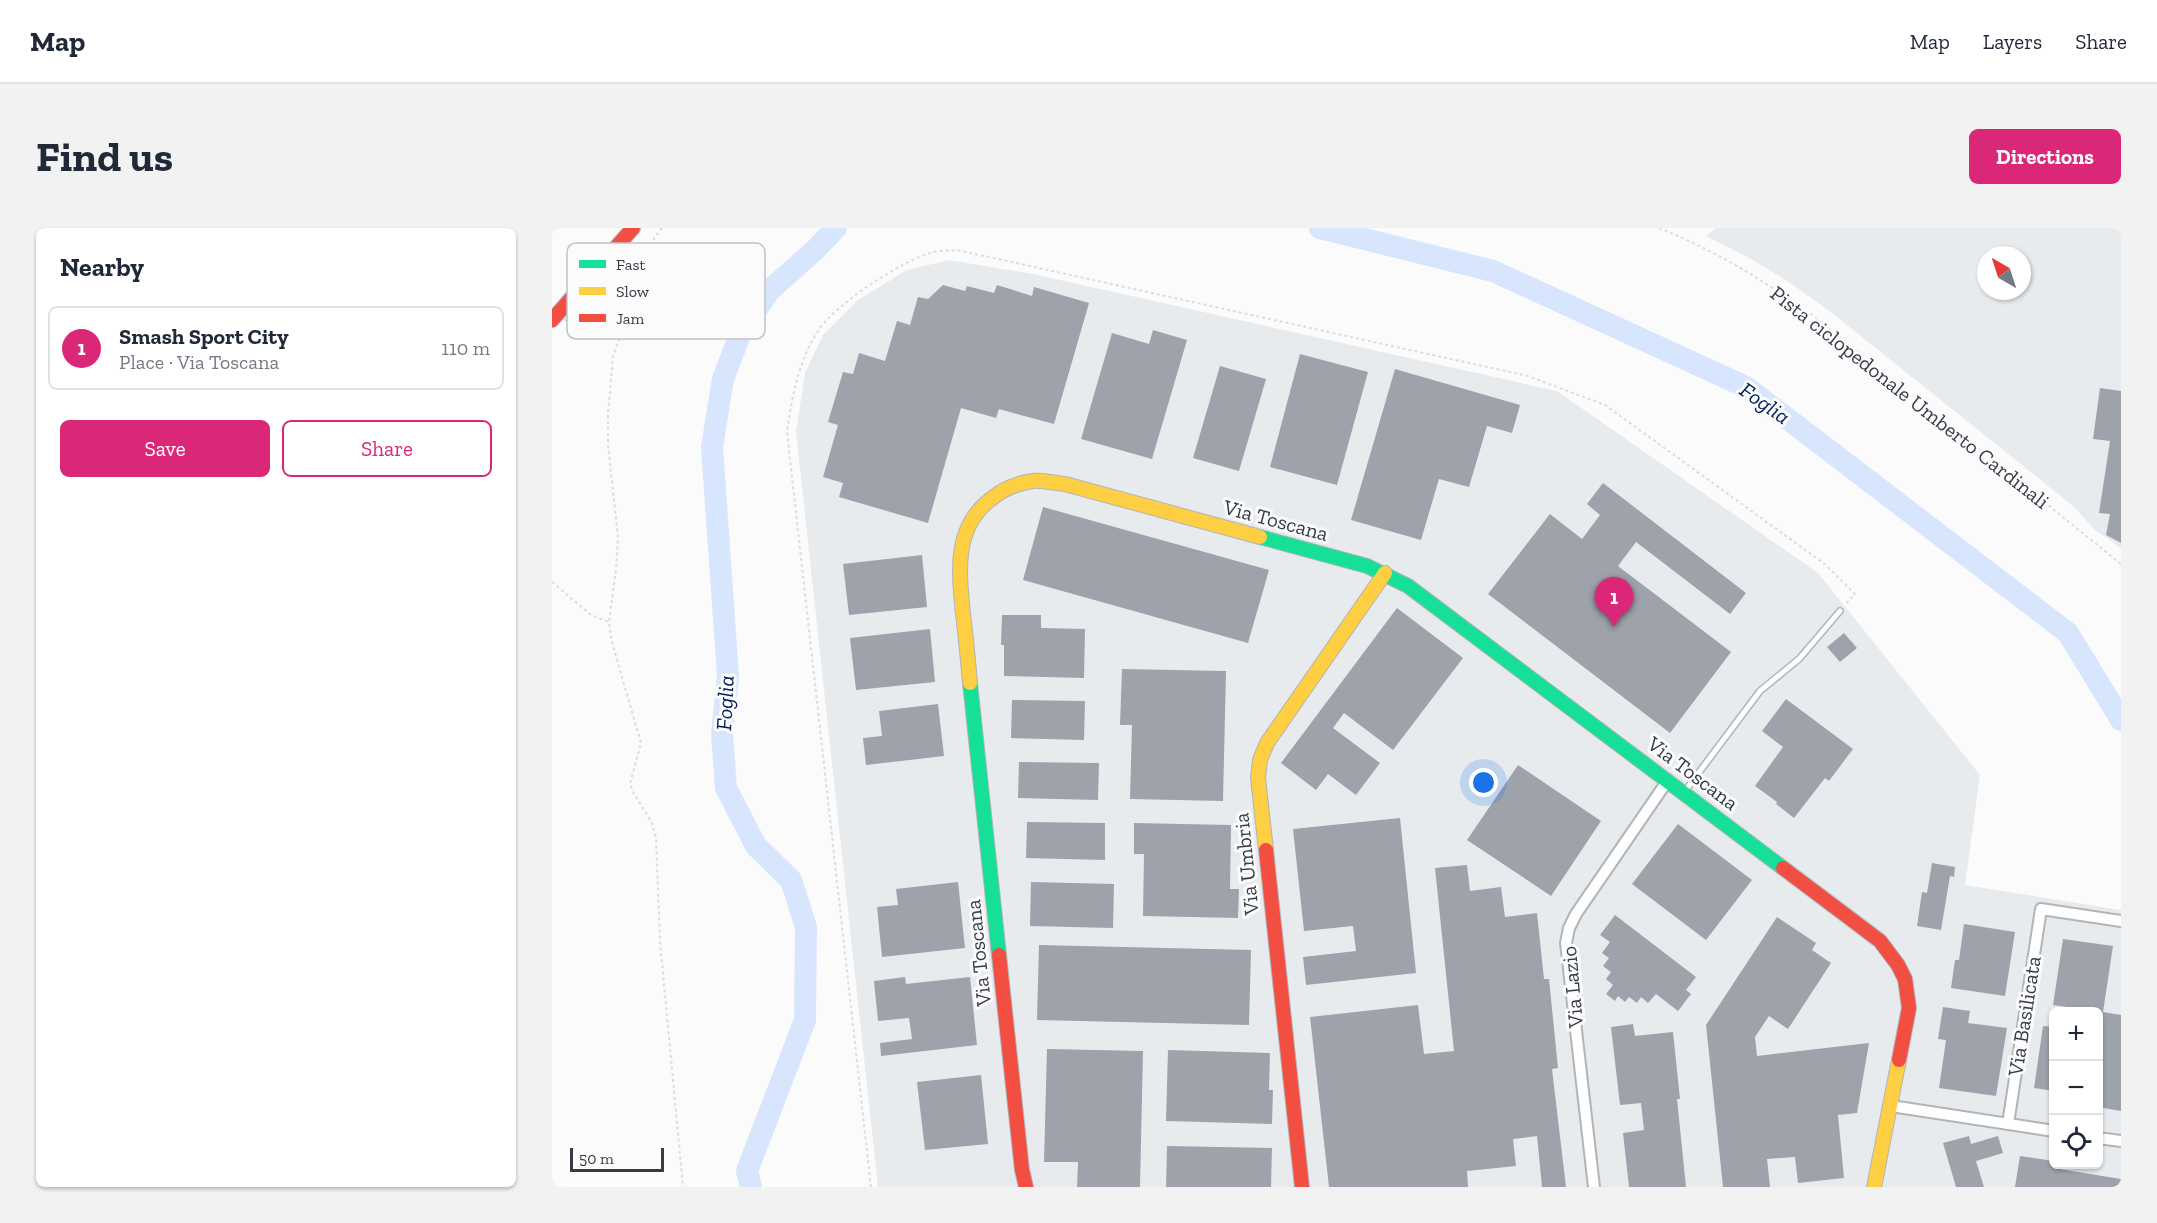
<!DOCTYPE html>
<meta charset="utf-8">
<style>
body{margin:0;font-family:"Zilla Slab",serif;background:#f2f2f3;color:#1f2937}
.controls{position:absolute;right:18px;bottom:18px;display:grid;overflow:hidden;border-radius:9px;box-shadow:0 2px 4px #0004}
.controls button{width:54px;height:54px;display:grid;place-items:center;padding:0;border:0;border-bottom:2px solid #e0e1e3;background:#fff;color:#1f2937;font:30px sans-serif}
.compass{position:absolute;left:1425px;top:18px;width:54px;height:54px;border-radius:50%;background:#fff;box-shadow:0 2px 4px #0004;rotate:321deg}
.scale{position:absolute;left:18px;bottom:15px;width:94px;box-sizing:border-box;padding-left:6px;border:3px solid #353c47;border-top:0;font-size:16px;line-height:21px;white-space:nowrap;color:#353c47;-webkit-text-stroke:4px #fbfbfb;paint-order:stroke}
.you{position:absolute;left:932px;top:555px;width:21px;height:21px;margin:-15px;border:4px solid #fff;border-radius:50%;background:#1a73e8;box-shadow:0 0 0 9px #1a73e833}
.badge{display:grid;place-items:center;width:39px;height:39px;border-radius:50%;background:#db2777;color:#fff;font-size:20px;font-weight:700}
.pin{position:absolute;translate:-50% -50px;filter:drop-shadow(0 2px 3px #0008)}
.pin::after{content:'';position:absolute;top:32px;width:21px;height:18px;background:inherit;clip-path:polygon(0 0,100% 0,50% 100%)}
.list{margin:0;padding:0;list-style:none}
h2{display:flex;justify-content:space-between;align-items:center;height:78px;margin:0;padding:0 24px;font-size:26px}
h2 small{font-size:20px;font-weight:400;color:#747a83}
.list li{display:grid;grid-template-columns:39px 1fr auto;gap:18px;align-items:center;box-sizing:border-box;height:84px;margin:0 12px 12px;padding:0 12px;border:2px solid #e0e1e3;border-radius:9px}
.list b{display:block;font-size:22px;white-space:nowrap}
.list p{margin:0;font-size:20px;white-space:nowrap;color:#747a83}
.list em{font-size:20px;font-style:normal;color:#747a83}
.actions{display:flex;gap:12px;padding:18px 24px}
.actions a{flex:1;padding:14px 0;border:2px solid #db2777;border-radius:9px;text-align:center;font-size:21px;color:#db2777}
.actions .main{background:#db2777;color:#fff}
.icon{flex:none;width:33px;height:33px;fill:none;stroke:currentColor;stroke-width:2;stroke-linecap:round;stroke-linejoin:round}
.map{position:relative;flex:none;width:1569px;height:959px;overflow:hidden;border-radius:9px}
header{display:flex;align-items:center;gap:36px;box-sizing:border-box;height:84px;padding:0 30px;background:#fff;border-bottom:2px solid #e0e1e3}
header strong{font-size:28px}
nav{display:flex;gap:33px;margin-inline-start:auto;font-size:21px}
.intro{display:flex;align-items:center;justify-content:space-between;box-sizing:border-box;height:144px;padding:0 36px}
h1{margin:0;font-size:42px}
.button{padding:15px 27px;border-radius:9px;background:#db2777;color:#fff;font-size:21px;font-weight:700}
main{display:flex;gap:36px;padding:0 36px}
aside{flex:1;background:#fff;border-radius:9px;box-shadow:0 2px 4px #0004}
.map>svg:first-child{display:block}
.built{fill:#e8ebee;fill-rule:evenodd}
.lines{fill:none;stroke-linecap:round;stroke-linejoin:round}
.stream{stroke:#d8e6fd;stroke-width:4}
.river{stroke:#d8e6fd;stroke-width:22}
.building{fill:#9ea2ab}
.lane-casing{stroke:#b1b4b8;stroke-width:8}
.street-casing{stroke:#b1b4b8;stroke-width:14}
.fast-casing{stroke:#b1b4b8;stroke-width:16}
.slow-casing{stroke:#b1b4b8;stroke-width:16}
.jam-casing{stroke:#b1b4b8;stroke-width:16}
.path{stroke:#dcdcdd;stroke-width:2;stroke-dasharray:3 3;stroke-linecap:butt}
.lane{stroke:#fefefe;stroke-width:5}
.street{stroke:#fefefe;stroke-width:10}
.fast{stroke:#16e098;stroke-width:14}
.slow{stroke:#ffcf43;stroke-width:14}
.jam{stroke:#f24e42;stroke-width:14}
.labels{text-anchor:middle;dominant-baseline:central;stroke-width:6;stroke-linejoin:round;paint-order:stroke}
.street-label{font-size:21px;fill:#353c47;stroke:#fbfbfb}
.water-label{font-size:22px;font-style:italic;fill:#042460;stroke:#fbfbfb}
.key{fill:#fbfbfb;stroke:#c0c2c5;stroke-width:1.5}
.key-label{font-size:16px;fill:#353c47}
</style>
<header>
<strong>Map</strong>
<nav><a>Map</a><a>Layers</a><a>Share</a></nav>
</header>
<div class="intro"><h1>Find us</h1><a class="button">Directions</a></div>
<main>
<aside>
<h2>Nearby<small></small></h2>
<ul class="list">
<li><span class="badge">1</span><div><b>Smash Sport City</b><p>Place · Via Toscana</p></div><em>110 m</em></li>
</ul>
<div class="actions"><a class="main">Save</a><a>Share</a></div>
</aside>
<div class="map">
<svg width="1569" height="959" viewBox="0 0 1569 959">
<rect width="100%" height="100%" fill="#fbfbfb"/>
<g class="built">
<path d="M1164,0h405v320l-26,-18 -22,-24 -245,-196 -39,-28 -40,-24 -43,-22zM1434,27h36v36h-36z"/>
<path d="M397,32l84,14 524,117 261,182 162,202 -15,110 156,25v277h-1243l-82,-755 9,-59 18,-38 35,-35 49,-30zM1502,784h44v152h-44z"/>
</g>
<g class="lines">
<path class="stream" d="M14,92l74,15 46,1 55,-4"/>
<g class="river">
<path d="M768,0l173,43 253,116 322,246 53,87"/>
<path d="M199,959l-4,-16 58,-151 1,-93 -15,-47 -35,-34 -30,-58 -4,-54 6,-58 -16,-229 11,-68 18,-47 29,-42 45,-40 21,-22"/>
</g>
</g>
<g class="building">
<path d="M391,57l22,6 2,-5 27,7 3,-8 35,11 2,-9 55,16 -35,121 -55,-15 -3,9 -35,-10 -33,115 -89,-26 4,-14 -20,-6 15,-52 -10,-3 15,-50 10,2 6,-21 26,8 12,-40 13,4 8,-28 10,2z"/>
<path d="M601,102l34,10 -35,119 -71,-20 31,-106 37,11z"/>
<path d="M748,126l68,18 -31,113 -67,-18z"/>
<path d="M668,138l46,13 -27,92 -46,-13z"/>
<path d="M843,141l125,36 -8,28 -25,-7 -18,61 -30,-8 -18,61 -70,-20z"/>
<path d="M1548,160l21,3v152l-15,-8 4,-21 -11,-1 11,-72 -17,-2z"/>
<path d="M1051,255l143,110 -16,21 -94,-72 -18,24 113,86 -61,81 -182,-139 62,-80 32,25 18,-24 -13,-11z"/>
<path d="M491,279l226,63 -21,73 -225,-63z"/>
<path d="M370,327l5,52 -78,8 -6,-51z"/>
<path d="M845,380l66,50 -70,92 -49,-37 -11,15 47,35 -24,32 -28,-21 -12,16 -35,-27z"/>
<path d="M450,387h39v13l44,1 -1,49 -80,-2v-31h-3z"/>
<path d="M378,401l5,53 -79,8 -6,-52z"/>
<path d="M1292,405l13,15 -17,14 -13,-15z"/>
<path d="M570,441l104,2 -3,130 -93,-2 2,-74h-12z"/>
<path d="M1234,471l67,50 -24,32 -4,-3 -31,40 -18,-14 1,-2 -22,-16 28,-39 -21,-16z"/>
<path d="M460,472l73,1 -1,39 -73,-2z"/>
<path d="M386,476l6,52 -78,9 -3,-27 19,-2 -3,-25z"/>
<path d="M467,534l80,1 -1,37 -80,-2z"/>
<path d="M966,537l83,56 -50,75 -84,-56z"/>
<path d="M848,590l16,155 -110,12 -3,-28 53,-6 -3,-25 -49,5 -11,-102z"/>
<path d="M475,594l78,1v37l-79,-2z"/>
<path d="M582,595l97,2 -1,64h9l-1,29 -95,-2 1,-62h-10z"/>
<path d="M1126,596l74,56 -46,60 -74,-56z"/>
<path d="M1380,635l23,4 -1,10 -4,-1 -9,54 -24,-4 5,-34 5,1z"/>
<path d="M915,637l3,26 31,-4 4,30 32,-4 7,66h5l9,89 -6,1 14,118h-24l-5,-51 -24,3 3,27 -49,5 1,16h-139l-19,-170 108,-12 6,49 30,-3 -19,-183z"/>
<path d="M406,654l7,66 -83,9 -5,-50 21,-2 -2,-16z"/>
<path d="M479,654l83,2 -1,44 -83,-2z"/>
<path d="M1063,687l81,62 -10,13 5,4 -13,17 -22,-17 -8,9 -7,-6 -4,6 -8,-6 -4,5 -7,-6 -3,5 -9,-7 7,-9 -7,-6 5,-7 -8,-6 6,-8 -7,-5 8,-11 -10,-7z"/>
<path d="M1225,689l39,26 -4,7 19,13 -43,66 -19,-13 -14,21 2,19 112,-13 -12,70 -19,2 6,63 -46,5 -3,-26 -28,2 3,28h-47l-17,-162z"/>
<path d="M1412,696l51,8 -10,64 -54,-8 4,-28h4z"/>
<path d="M1511,711l50,7 -10,66 18,3v96l-23,-4v-96l-45,-6z"/>
<path d="M487,717l212,5 -2,75 -212,-5z"/>
<path d="M353,749l1,7 64,-7 7,68 -96,11 -1,-13 32,-4 -3,-21 -31,3 -4,-40z"/>
<path d="M1391,779l27,4 -2,12 39,5 -11,68 -57,-8 7,-48 -8,-1z"/>
<path d="M1081,796l2,12 38,-4 7,67h-3l9,88h-57l-6,-54 21,-3 -3,-27 -21,2 -9,-78z"/>
<path d="M1491,798l11,1v64l-20,-3z"/>
<path d="M495,821l96,2 -3,136h-63l1,-25h-34z"/>
<path d="M616,822l102,3 -1,37h4l-1,34 -106,-3z"/>
<path d="M429,847l7,69 -63,6 -8,-68z"/>
<path d="M1417,908l2,8 27,-8 5,17 -27,8 8,26h-28l-13,-44z"/>
<path d="M615,918l105,2 -1,39h-105z"/>
<path d="M1468,928l34,5 -1,7 68,11v8h-106z"/>
</g>
<g class="lines">
<defs>
<path id="lane" d="M1133,563l75,-100 39,-32 41,-48"/>
<g id="street">
<path d="M1339,878l163,25"/>
<path d="M1456,896l33,-215 80,12"/>
<path d="M1546,910l23,3"/>
<path d="M1042,959l-28,-244 3,-15 7,-14 92,-134"/>
</g>
<g id="fast">
<path d="M708,309l107,29 41,20 375,282"/>
<path d="M418,455l29,272"/>
</g>
<g id="slow">
<path d="M418,455c-2,-23 -4,-46 -7,-69 -4,-42 -10,-86 28,-115 12,-10 26,-16 42,-18 10,-1 21,2 32,3l195,53"/>
<path d="M714,622l-8,-72 2,-18 7,-17 118,-170"/>
<path d="M1322,959l25,-127"/>
</g>
<g id="jam">
<path d="M0,92l81,-92"/>
<path d="M714,622l36,337"/>
<path d="M1231,640l97,73 18,24 7,14 4,29 -10,52"/>
<path d="M447,727l23,215 4,17"/>
</g>
</defs>
<use href="#lane" class="lane-casing"/>
<use href="#street" class="street-casing"/>
<use href="#fast" class="fast-casing"/>
<use href="#slow" class="slow-casing"/>
<use href="#jam" class="jam-casing"/>
<g class="path">
<path d="M110,0l-15,20 -11,20 -17,72 -6,16 -5,59v30l10,92 -2,32 -7,53 2,17 30,104 -11,41 3,8 19,31 4,15 4,103 23,246"/>
<path d="M1107,0c58,23 111,56 161,93l301,243"/>
<path d="M0,354l39,33 18,7"/>
<path d="M319,959l-84,-755c5,-35 11,-70 31,-101 16,-26 82,-69 112,-78 8,-3 19,-2 27,-3l571,126 77,29 221,160 29,29 -10,11"/>
</g>
<use href="#lane" class="lane"/>
<use href="#street" class="street"/>
<use href="#fast" class="fast"/>
<use href="#slow" class="slow"/>
<use href="#jam" class="jam"/>
</g>
<g class="labels">
<g class="street-label">
<text transform="translate(1358 169) rotate(38)">Pista ciclopedonale Umberto Cardinali</text>
<text transform="translate(724 292) rotate(15)">Via Toscana</text>
<text transform="translate(1141 545) rotate(37)">Via Toscana</text>
<text transform="translate(694 636) rotate(-96)">Via Umbria</text>
<text transform="translate(426 725) rotate(-96)">Via Toscana</text>
<text transform="translate(1020 759) rotate(-95)">Via Lazio</text>
<text transform="translate(1472 788) rotate(-81)">Via Basilicata</text>
</g>
<g class="water-label">
<text transform="translate(1213 175) rotate(35)">Foglia</text>
<text transform="translate(173 475) rotate(-87)">Foglia</text>
</g>
</g>
<rect x="15" y="15" width="198" height="96" rx="9" class="key"/>
<rect x="27" y="32" width="27" height="8" fill="#16e098"/>
<rect x="27" y="59" width="27" height="8" fill="#ffcf43"/>
<rect x="27" y="86" width="27" height="8" fill="#f24e42"/>
<g class="key-label">
<text x="64" y="42">Fast</text>
<text x="64" y="69">Slow</text>
<text x="64" y="96">Jam</text>
</g>
</svg>
<div class="controls">
<button>+</button>
<button>−</button>
<button><svg class="icon" aria-label="locate" viewBox="0 0 24 24"><circle cx="12" cy="12" r="6"/><path d="M12 2v4M12 18v4M2 12h4M18 12h4"/></svg></button>
</div>
<svg class="compass" viewBox="-18 -18 36 36"><path d="M0-13l5 13h-10z" fill="#e53935"/><path d="M0 13l5-13h-10z" fill="#747a83"/></svg>
<div class="scale">50 m</div>
<div class="you"></div>
<div class="pin badge" style="left:1062px;top:399px">1</div>
</div>
</main>
